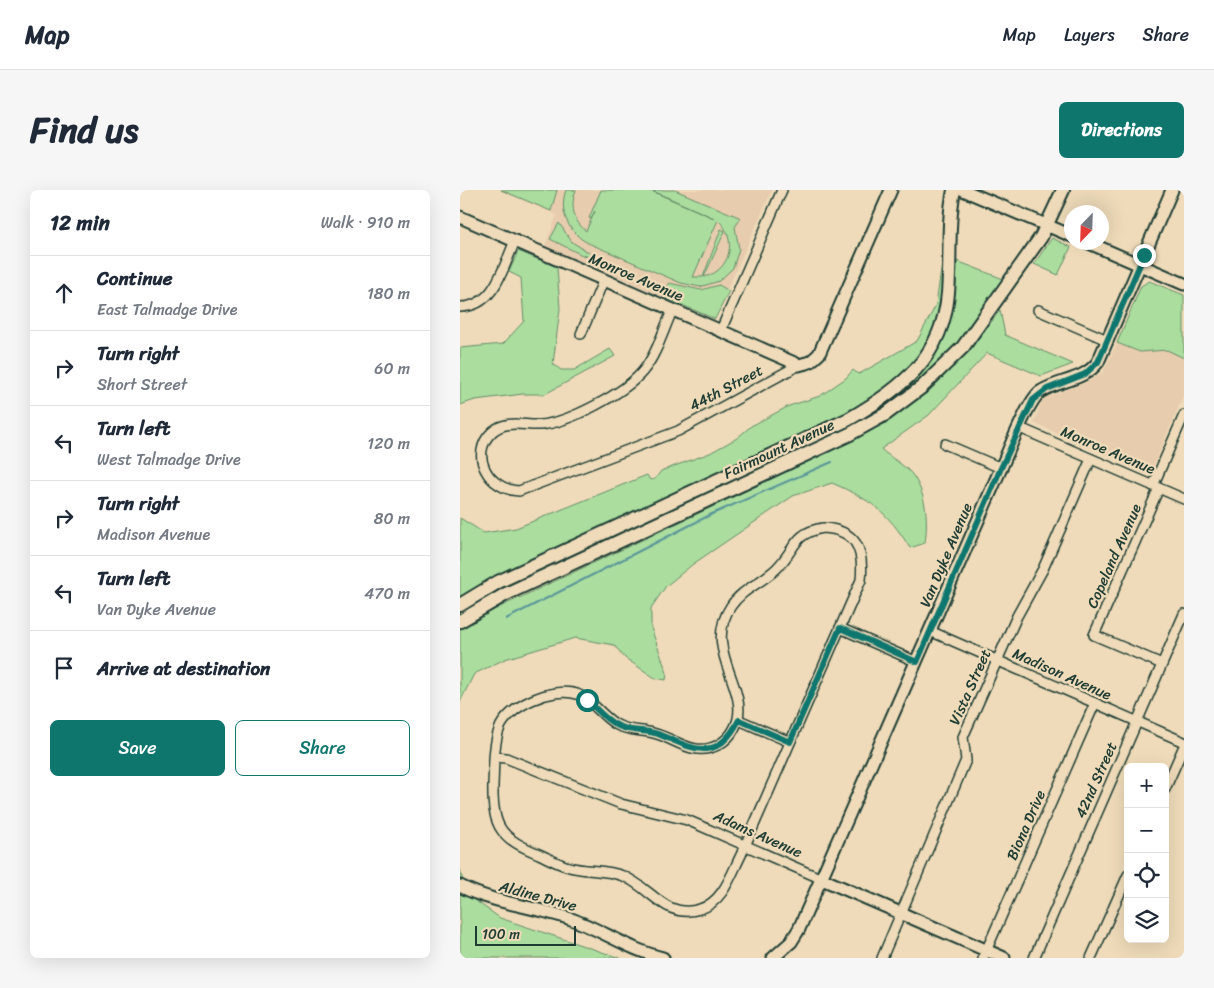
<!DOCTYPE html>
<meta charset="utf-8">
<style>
body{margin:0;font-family:Sriracha,sans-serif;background:#f6f6f7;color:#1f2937}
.controls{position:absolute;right:15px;bottom:15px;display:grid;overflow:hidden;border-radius:8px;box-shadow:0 5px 20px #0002}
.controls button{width:45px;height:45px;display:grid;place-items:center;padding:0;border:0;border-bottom:1px solid #e0e1e3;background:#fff;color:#1f2937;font:25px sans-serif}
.compass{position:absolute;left:604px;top:15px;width:45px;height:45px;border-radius:50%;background:#fff;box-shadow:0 5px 20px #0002;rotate:203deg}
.scale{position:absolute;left:15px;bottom:12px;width:101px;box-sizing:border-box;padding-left:5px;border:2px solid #1f3d34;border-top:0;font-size:14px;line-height:18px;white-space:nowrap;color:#1f3d34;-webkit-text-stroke:4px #efdbb9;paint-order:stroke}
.stop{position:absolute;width:15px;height:15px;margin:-11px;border:4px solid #0f766e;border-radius:50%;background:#fff}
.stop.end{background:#0f766e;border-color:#fff;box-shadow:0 1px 5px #0008}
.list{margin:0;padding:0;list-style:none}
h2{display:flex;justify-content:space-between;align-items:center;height:65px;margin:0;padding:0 20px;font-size:21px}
h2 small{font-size:16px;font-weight:400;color:#747a83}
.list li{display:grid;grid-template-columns:32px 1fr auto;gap:15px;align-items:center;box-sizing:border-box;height:75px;padding:0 20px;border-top:1px solid #e0e1e3}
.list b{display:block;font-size:19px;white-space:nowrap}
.list p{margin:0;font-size:16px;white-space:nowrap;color:#747a83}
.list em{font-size:16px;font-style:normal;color:#747a83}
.actions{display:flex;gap:10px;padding:15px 20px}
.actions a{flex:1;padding:11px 0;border:1px solid #0f766e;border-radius:8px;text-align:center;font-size:18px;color:#0f766e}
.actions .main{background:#0f766e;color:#fff}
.icon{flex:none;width:28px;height:28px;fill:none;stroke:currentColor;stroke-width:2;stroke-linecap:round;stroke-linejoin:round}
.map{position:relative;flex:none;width:724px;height:768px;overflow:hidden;border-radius:8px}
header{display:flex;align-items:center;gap:30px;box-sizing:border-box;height:70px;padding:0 25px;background:#fff;border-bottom:1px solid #e0e1e3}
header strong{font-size:24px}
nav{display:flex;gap:28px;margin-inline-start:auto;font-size:18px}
.intro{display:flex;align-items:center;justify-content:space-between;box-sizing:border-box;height:120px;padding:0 30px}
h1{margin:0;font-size:35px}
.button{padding:12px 22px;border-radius:8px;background:#0f766e;color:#fff;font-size:18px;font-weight:700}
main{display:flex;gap:30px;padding:0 30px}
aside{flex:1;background:#fff;border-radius:8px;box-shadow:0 5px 20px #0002}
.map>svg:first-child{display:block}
.built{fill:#e7ccad}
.green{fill:#aadd9e;stroke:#648d69;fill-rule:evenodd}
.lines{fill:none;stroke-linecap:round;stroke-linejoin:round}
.stream{stroke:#5a969a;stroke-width:2}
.street-casing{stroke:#1f3d34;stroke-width:12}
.secondary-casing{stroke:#1f3d34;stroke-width:15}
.primary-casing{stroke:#1f3d34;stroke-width:16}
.street{stroke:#efdbb9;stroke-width:9}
.secondary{stroke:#efdbb9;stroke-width:11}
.primary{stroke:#efdbb9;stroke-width:12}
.route{stroke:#0f766e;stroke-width:6}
.labels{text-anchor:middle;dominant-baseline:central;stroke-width:4.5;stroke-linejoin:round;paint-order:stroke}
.street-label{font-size:15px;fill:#1f3d34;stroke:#efdbb9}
</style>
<header>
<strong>Map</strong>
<nav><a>Map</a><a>Layers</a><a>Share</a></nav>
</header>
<div class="intro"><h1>Find us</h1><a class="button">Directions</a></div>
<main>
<aside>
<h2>12 min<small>Walk · 910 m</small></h2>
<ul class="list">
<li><svg class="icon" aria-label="ahead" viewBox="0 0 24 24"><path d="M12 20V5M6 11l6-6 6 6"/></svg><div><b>Continue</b><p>East Talmadge Drive</p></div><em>180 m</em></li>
<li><svg class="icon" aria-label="right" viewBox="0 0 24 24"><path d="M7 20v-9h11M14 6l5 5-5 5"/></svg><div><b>Turn right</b><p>Short Street</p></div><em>60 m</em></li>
<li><svg class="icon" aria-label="left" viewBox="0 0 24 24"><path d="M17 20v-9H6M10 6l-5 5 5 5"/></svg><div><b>Turn left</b><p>West Talmadge Drive</p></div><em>120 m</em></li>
<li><svg class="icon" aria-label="right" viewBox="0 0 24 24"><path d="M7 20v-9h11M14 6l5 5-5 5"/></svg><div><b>Turn right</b><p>Madison Avenue</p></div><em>80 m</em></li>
<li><svg class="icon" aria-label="left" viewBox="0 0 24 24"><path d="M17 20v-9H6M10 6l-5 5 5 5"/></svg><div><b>Turn left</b><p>Van Dyke Avenue</p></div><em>470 m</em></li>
<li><svg class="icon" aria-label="arrive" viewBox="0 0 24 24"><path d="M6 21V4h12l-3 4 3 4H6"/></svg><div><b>Arrive at destination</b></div></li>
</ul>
<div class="actions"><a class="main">Save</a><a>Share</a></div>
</aside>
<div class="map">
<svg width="724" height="768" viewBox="0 0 724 768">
<rect width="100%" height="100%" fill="#efdbb9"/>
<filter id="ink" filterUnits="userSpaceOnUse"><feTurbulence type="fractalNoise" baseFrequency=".02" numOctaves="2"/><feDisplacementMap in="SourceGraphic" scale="10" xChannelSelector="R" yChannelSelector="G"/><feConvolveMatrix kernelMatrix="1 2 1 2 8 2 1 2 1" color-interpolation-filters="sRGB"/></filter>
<g filter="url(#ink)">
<g class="built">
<path d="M39,0h273l-58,129 -169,-73 12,-31z"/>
<path d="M689,91l35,14v99l-34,80 -116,-51 7,-20 6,-6 38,-14 18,-11 22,-45 16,-41z"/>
</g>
<g class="green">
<path d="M41,0h56l-6,21z"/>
<path d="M106,0h10c-6,15 -3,31 10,41l9,-20 -4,8 -2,-1 12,-28h48l65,28 -63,-28h24l66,28 -6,9 4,22 -6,19 -14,13 -19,6 -19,-4 -93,-40c-19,-10 -30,-31 -22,-53zM258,30c20,18 13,51 -14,57l21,-46 -4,-2 -18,48h-10z"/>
<path d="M99,33l13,19 19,12 -1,3 -8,-2 -32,-16z"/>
<path d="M592,48l19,9 -13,28 -24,-11z"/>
<path d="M58,61l39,16 3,42 -7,55 8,6h13l36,-21 5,7 -70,38h-22l-48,6 -15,5v-57l43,-4 21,-23 -3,-43 -12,-6z"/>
<path d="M497,71l49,19 -48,65 -45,43 -3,-2c34,-37 47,-76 47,-125z"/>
<path d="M485,72c-6,88 -30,111 -103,155l-343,157 -39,24v-80l24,15 32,-5 131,-53 3,5 5,-1 6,-8 49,-18 27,-15 14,-12 38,-20 31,-10 26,-18 7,-8 5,4 3,-1 56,-32 19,-36 6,-42z"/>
<path d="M689,91l35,14v63l-17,-8 -27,2 -23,-9 24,-57z"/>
<path d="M209,93l32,7 18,-5 10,6 -14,28 -52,-22z"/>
<path d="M540,120l5,25 68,29 -32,12 -54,-23 -58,62 -48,34c9,9 26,17 33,28 13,20 14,44 11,66l-15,5c-23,-37 -39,-48 -78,-65l-39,13 -100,68 -27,22 -15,22v20l16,45 -1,7 -11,-2 -30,-20 -11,-13 -39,-7 -70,21 -31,15 -14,28v-72l25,-16 352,-166c69,-35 118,-74 163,-138z"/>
<path d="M0,679l6,25 34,24 120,40h-160z"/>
</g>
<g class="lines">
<path class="stream" d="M46,429l206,-105 120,-52"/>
<defs>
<g id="street">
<path d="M0,117c35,0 43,-40 55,-66"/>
<path d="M213,119c-9,19 -16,45 -30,62 -18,22 -75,52 -103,54 -16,1 -34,-6 -48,7 -24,23 -3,58 27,59l159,-60 121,-66"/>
<path d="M578,120l69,30"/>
<path d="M261,140l61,-140"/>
<path d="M121,144l23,-55"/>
<path d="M560,238l164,71"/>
<path d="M485,254l56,24"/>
<path d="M693,296l31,-71"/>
<path d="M699,298l-65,147 68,29"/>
<path d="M363,338c34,2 41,22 38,52l-120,275c-10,20 -18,47 -41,54 -35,11 -49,-22 -77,-33 -18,-7 -36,-4 -54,-9 -11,-3 -21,-9 -30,-13 -38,-15 -47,-27 -46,-69 1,-18 0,-38 6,-55 8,-24 54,-44 78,-36 16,6 25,23 40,31 11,6 24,5 36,8 22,5 40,25 65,12 7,-4 12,-8 16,-16 21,-37 -34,-77 -3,-123 11,-17 32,-24 46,-38 19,-19 16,-35 46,-40z"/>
<path d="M380,438l77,34"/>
<path d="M470,441l254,111"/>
<path d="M279,530l51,22"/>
<path d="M35,567l11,1 115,46 66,16 135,59"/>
<path d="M705,599l19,-43"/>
<path d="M422,768l84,-198 -3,-23 54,-121 26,-47 48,-110"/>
<path d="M523,768l112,-255"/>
<path d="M574,768l150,-344"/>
<path d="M631,768l37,-83"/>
</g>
<g id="secondary">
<path d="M503,0l109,46"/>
<path d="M0,27l339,148 11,-3 9,-8 72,-164"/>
<path d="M627,52l97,42"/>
<path d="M362,689l182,79"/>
<path d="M0,696c35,18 74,20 111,33 31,11 59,31 92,39"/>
<path d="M313,768l18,-16 8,-13 202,-461c7,-16 27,-67 39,-76 18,-12 44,-11 58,-30l74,-172"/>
</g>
<g id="primary">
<path d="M0,415l38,-23 351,-163c52,-30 94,-62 99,-126 3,-35 -1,-69 6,-103"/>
<path d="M0,431l46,-27 344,-160 36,-20 36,-27 41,-40 78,-110 22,-47"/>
</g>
</defs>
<use href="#street" class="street-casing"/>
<use href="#secondary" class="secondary-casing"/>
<use href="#primary" class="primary-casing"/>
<use href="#street" class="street"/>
<use href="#secondary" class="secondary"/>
<use href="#primary" class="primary"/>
</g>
</g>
<g class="lines" filter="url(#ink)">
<path class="route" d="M127,510c11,10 22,24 37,28 11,4 23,2 34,6 36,15 58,30 81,-14l51,22 50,-114 77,34 84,-194 32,-68 14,-11 38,-15 13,-12 46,-107"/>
</g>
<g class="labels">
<g class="street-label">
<text transform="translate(176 87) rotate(23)">Monroe Avenue</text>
<text transform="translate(266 198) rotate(-28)">44th Street</text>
<text transform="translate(319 259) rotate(-25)">Fairmount Avenue</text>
<text transform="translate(648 260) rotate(23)">Monroe Avenue</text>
<text transform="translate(486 365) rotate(-67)">Van Dyke Avenue</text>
<text transform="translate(654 366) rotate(-66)">Copeland Avenue</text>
<text transform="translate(602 484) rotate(24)">Madison Avenue</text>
<text transform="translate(510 497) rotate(-66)">Vista Street</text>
<text transform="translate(636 590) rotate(-66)">42nd Street</text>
<text transform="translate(566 635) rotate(-66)">Biona Drive</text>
<text transform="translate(298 644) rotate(24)">Adams Avenue</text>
<text transform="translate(78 706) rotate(15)">Aldine Drive</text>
</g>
</g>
</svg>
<div class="controls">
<button>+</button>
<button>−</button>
<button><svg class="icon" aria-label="locate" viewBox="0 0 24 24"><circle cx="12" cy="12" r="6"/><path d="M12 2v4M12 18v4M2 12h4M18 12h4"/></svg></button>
<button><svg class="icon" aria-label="layers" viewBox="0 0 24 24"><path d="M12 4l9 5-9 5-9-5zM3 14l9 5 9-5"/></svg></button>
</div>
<svg class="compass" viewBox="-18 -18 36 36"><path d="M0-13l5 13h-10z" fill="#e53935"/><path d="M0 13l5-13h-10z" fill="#747a83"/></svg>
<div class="scale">100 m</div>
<div class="stop" style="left:127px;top:510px"></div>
<div class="stop end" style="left:684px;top:65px"></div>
</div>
</main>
